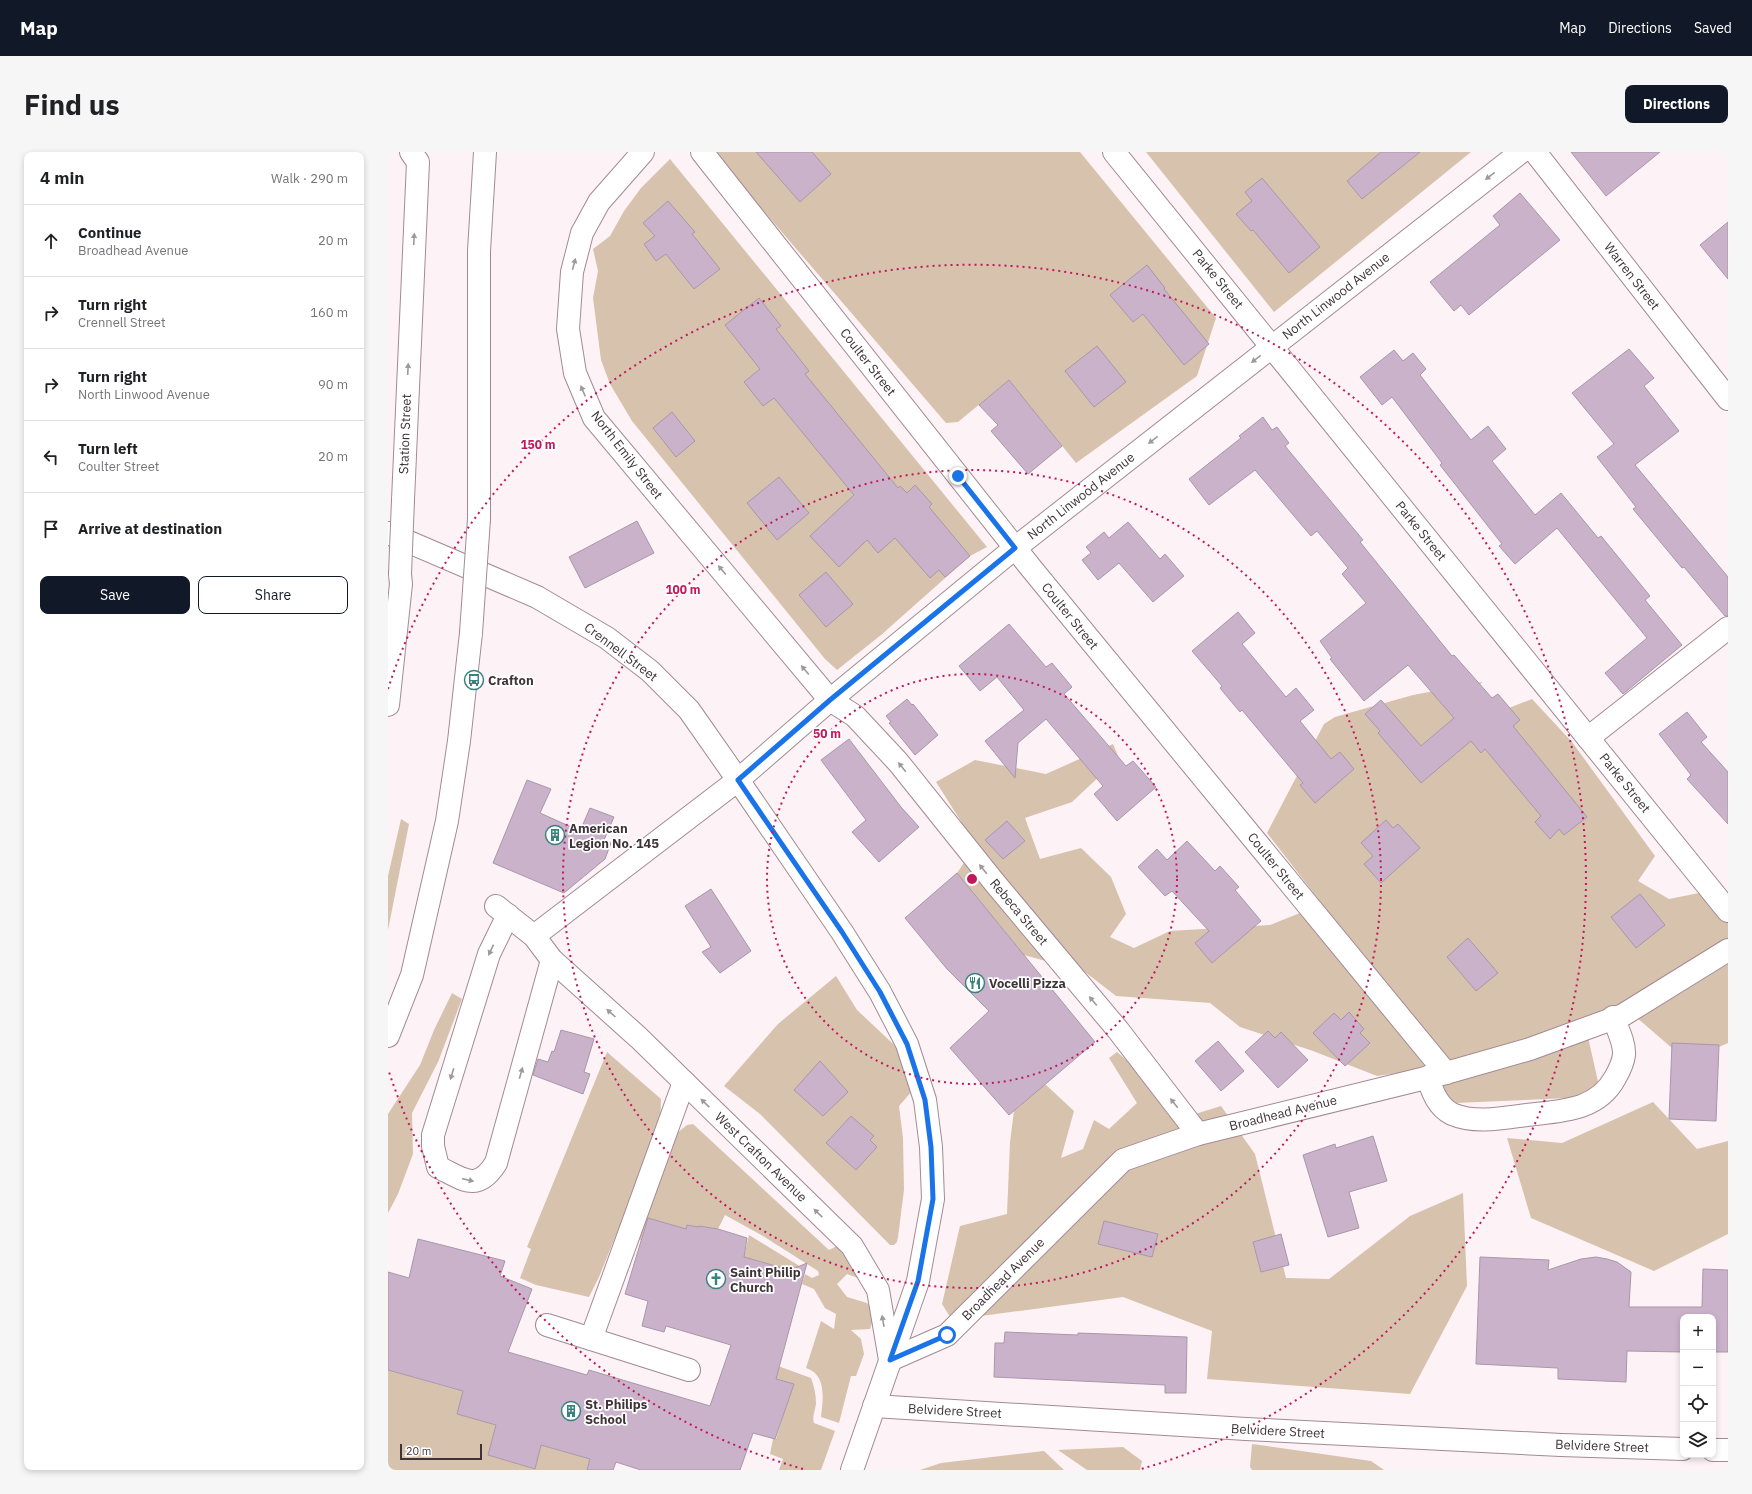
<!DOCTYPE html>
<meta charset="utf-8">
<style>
body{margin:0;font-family:"IBM Plex Sans",sans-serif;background:#f6f6f6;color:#202124}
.controls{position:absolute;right:12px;bottom:12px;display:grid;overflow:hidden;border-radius:8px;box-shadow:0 2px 6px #0003}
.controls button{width:36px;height:36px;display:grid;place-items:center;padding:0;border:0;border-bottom:1px solid #e0e0e0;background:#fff;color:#202124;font:20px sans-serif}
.scale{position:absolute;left:12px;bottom:10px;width:82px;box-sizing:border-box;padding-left:4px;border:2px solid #3e3337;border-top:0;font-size:11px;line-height:14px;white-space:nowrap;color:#3e3337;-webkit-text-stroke:3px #fff;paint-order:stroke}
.stop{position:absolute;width:12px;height:12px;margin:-9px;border:3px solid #1a73e8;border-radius:50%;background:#fff}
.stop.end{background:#1a73e8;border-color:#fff;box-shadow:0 1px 4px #0008}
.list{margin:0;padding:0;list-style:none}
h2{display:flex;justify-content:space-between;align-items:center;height:52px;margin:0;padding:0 16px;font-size:17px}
h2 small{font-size:13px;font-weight:400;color:#757577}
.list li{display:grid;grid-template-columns:26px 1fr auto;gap:12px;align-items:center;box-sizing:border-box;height:72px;padding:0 16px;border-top:1px solid #e0e0e0}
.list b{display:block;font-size:15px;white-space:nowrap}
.list p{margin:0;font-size:13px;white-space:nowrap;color:#757577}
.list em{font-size:13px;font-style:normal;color:#757577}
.actions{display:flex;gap:8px;padding:12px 16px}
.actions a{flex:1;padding:9px 0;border:1px solid #111827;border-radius:8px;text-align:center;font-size:14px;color:#111827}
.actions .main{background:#111827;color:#fff}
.icon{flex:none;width:22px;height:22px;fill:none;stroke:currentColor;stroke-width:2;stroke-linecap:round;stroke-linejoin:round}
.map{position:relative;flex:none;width:1340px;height:1318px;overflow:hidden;border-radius:8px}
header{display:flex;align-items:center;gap:24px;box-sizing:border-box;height:56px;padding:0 20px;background:#111827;color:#fff}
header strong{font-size:19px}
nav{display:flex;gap:22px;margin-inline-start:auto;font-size:14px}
.intro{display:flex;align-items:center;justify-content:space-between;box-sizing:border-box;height:96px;padding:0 24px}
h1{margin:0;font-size:28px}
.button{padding:10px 18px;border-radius:8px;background:#111827;color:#fff;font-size:14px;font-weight:700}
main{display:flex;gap:24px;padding:0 24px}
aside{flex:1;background:#fff;border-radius:8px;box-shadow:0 2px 6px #0003}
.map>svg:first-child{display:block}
.green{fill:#d7c2ae}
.building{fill:#cab2cb;stroke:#a897a9}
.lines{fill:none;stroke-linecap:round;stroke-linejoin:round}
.minor-casing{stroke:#a38a92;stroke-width:24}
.major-casing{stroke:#a38a92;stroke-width:24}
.minor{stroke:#fff;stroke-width:22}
.major{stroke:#fff;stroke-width:22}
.minor-bridge-casing{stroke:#a38a92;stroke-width:24;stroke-linecap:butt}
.minor-bridge{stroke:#fff;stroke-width:22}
.oneway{fill:#9e999b}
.route{stroke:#1a73e8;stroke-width:5}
.ring{fill:none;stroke:#c2185b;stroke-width:2;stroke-dasharray:2 4}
.labels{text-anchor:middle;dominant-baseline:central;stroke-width:3.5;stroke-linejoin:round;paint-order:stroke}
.street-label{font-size:13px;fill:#3e3337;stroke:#fff}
.poi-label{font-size:13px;font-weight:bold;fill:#3e3337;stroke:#fff;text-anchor:start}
.centre{fill:#c2185b;stroke:#fff;stroke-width:2}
.ring-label{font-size:12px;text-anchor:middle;font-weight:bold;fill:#c2185b;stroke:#fff;stroke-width:3.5;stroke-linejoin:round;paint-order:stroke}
</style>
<header>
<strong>Map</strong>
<nav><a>Map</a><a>Directions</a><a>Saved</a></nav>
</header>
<div class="intro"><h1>Find us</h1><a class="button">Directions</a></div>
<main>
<aside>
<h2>4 min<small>Walk · 290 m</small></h2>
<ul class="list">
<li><svg class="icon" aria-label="ahead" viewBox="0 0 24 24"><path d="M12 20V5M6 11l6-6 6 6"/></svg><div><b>Continue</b><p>Broadhead Avenue</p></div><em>20 m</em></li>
<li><svg class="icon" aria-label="right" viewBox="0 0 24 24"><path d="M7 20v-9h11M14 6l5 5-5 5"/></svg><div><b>Turn right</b><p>Crennell Street</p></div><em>160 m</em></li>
<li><svg class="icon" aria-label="right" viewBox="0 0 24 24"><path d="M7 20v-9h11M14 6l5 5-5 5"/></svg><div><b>Turn right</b><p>North Linwood Avenue</p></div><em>90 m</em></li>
<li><svg class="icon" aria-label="left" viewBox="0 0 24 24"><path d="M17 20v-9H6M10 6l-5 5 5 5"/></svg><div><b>Turn left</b><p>Coulter Street</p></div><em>20 m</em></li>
<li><svg class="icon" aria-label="arrive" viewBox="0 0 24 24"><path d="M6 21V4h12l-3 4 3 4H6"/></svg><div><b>Arrive at destination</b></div></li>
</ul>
<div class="actions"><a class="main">Save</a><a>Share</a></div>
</aside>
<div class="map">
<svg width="1340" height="1318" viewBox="0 0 1340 1318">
<rect width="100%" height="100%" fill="#fdf2f5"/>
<g class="green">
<path d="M325,0h367l136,166 -19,58 -121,87 -67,-83 -51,42 -12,1z"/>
<path d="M758,0h325l-197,160z"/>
<path d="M282,7l317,388 -17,9 -89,79 -44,35 -12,-11 -193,-238 -22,-37 -9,-24 -8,-62 5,-27 -5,-22 17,-13 14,-25 17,-23z"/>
<path d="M1094,530l-37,51 87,-34 40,43 83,114 -17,25 31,18 30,-6 29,14v136l-41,18 -51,-44 -48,20 11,49 -30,12 -114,5 -42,-32 -36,5 -64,-25 -73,-24 -30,-24 -94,-7 -31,-24 -61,-17 -67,-82 19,-28 -40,-63 39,-22 71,14 67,-30 6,14 -47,44 -47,16 15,41 41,-11 30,29 15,37 -16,23 24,11 36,-17 100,-6 35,-14 28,7 -66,-85 57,-109 11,-7 78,-22z"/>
<path d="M13,667l8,5 -21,106v-54z"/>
<path d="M448,824l21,34 48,45 8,35 -14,16 4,32 1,52 -6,47 -1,5 -3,3h-4l-130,-131 -36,-28 54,-62z"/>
<path d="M64,841l10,6 -24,63 -26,51 1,41 -15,40 -10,19v-99l32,-49 14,-35z"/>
<path d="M219,900l54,47 -1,27 -61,151 -10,20 -53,-12 -16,-7 11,-29 -4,-2z"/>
<path d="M729,900l75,63 29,-9 34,48 31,124 43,1 81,-63 53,-23 4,93 -57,108 -203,-15 5,-48 -89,-34 -171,23 -10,-16 18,-78 47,-12 3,-72 4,-31 31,-27 29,27 -13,47 22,-9 11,-29 15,9 28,-26 -28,-45z"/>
<path d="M1265,950l44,47 31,-8v93l-74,37 -123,-53 -24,-80 55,5z"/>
<path d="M305,972l136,126 10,-5 15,10 -6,7 5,6 6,2 -1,8 -11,-4 -10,10 10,13 20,6 8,9 -5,17 -19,1 10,9 3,15 -8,22h-5l-12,47 -18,-6c2,-18 6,-42 -15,-49l15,-47 13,8 2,-15 -11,-6 -11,-19 -12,-5 3,-10 7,4 7,-3 -1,-4 -55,-35 -38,-21 -7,14 -18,-3 -2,5 -3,-5 -8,-1 -1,4 -38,-11 -7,22 -4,-1 13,-30 27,-76 10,-8z"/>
<path d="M361,1083l49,30 3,3 -3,-1 -7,3 -47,-13z"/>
<path d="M390,1214l33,12c3,8 5,16 5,26 -1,7 -4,13 -2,19l21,8 -14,39h-42l4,-11 -13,-5 3,-15h3l17,-55 -18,-5z"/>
<path d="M0,1218l63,18 16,-9 -10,35 39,11 -8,30 46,14 7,-24 49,14 -3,11h-199z"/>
<path d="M864,1292l119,17 13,9h-132l-2,-3z"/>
<path d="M735,1295l19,14 -2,9h-53l-29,-20z"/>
<path d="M656,1299l20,19h3h-147l21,-7z"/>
</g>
<g class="building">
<path d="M368,0h56l19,22 -31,28z"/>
<path d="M993,0h39l-58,47 -15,-18z"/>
<path d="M1183,0h89l-54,44z"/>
<path d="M874,26l58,69 -31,26 -36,-43 -2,1 -15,-17 16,-13 -7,-9z"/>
<path d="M1132,41l40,47 -91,75 -8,-10 -7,6 -24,-29 70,-57 -7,-9z"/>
<path d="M280,49l27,31 -3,2 28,35 -26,20 -28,-35 -10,7 -12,-17 11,-8 -12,-13z"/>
<path d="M1340,70v57l-28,-34z"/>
<path d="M759,113l18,23 -1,1 45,55 -25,21 -41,-51 -10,8 -23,-27z"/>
<path d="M371,146l22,28 -5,3 33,42 -4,3 93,114 2,-2 7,7 8,-8 17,19 -3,3 41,49 -25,21 -6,-7 -9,8 -35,-40 -17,15 -11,-13 -28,27 -29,-31 44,-41 -80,-97 -11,8 -19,-24 16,-13 -35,-44z"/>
<path d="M709,194l29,36 -32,25 -29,-36z"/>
<path d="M1241,197l25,29 -10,8 35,45 -44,34 93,112v39h-3l-41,-49 -2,1 -49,-59 3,-2 -39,-50 17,-13 -42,-51z"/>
<path d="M1006,198l9,11 10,-8 13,16 -6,6 51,65 17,-14 18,23 -14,12 43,54 26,-22 37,45 3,-2 49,60 -5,4 37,45 -59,49 -18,-21 42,-35 -90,-110 -42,36 -16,-18 3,-2 -62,-79 2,-2 -50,-66 -10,8 -22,-28z"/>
<path d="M621,228l53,66 -34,28 -37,-43 7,-6 -19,-20z"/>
<path d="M284,260l23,29 -19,16 -23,-29z"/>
<path d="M875,265l9,13 5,-3 12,16 -4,3 78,94 -3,2 92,114 2,-1 38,43 6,-4 22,26 -7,6 74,91 -23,18 -5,-6 -9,10 -15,-17 6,-6 -56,-67 -4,4 -10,-12 -50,42 -43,-50 2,-2 -15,-17 16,-14 40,46 33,-28 -46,-53 -44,36 -34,-42 2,-1 -12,-17 46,-38 -24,-29 6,-6 -31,-37 -6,5 -56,-66 -46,35 -20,-26 52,-41 -2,-2z"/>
<path d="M391,325l30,36 -32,27 -30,-37z"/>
<path d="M249,369l17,32 -69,35 -16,-31z"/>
<path d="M740,370l32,37 5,-5 19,22 -31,26 -34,-39 -21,17 -16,-20 9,-7 -5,-6 18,-15 5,6z"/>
<path d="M438,420l27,32 -27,23 -27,-32z"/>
<path d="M850,460l17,21 -13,11 44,53 10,-9 18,22 -14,11 31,38 9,-7 14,17 -39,34 -15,-18 3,-2 -61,-73 -2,2 -20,-24 2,-2 -30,-35z"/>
<path d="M621,472l37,43 6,-4 20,24 -8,7 62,72 7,-5 23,26 -39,34 -23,-27 9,-8 -57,-67 -28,24 -3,35 -30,-37 39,-31 -27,-33 -17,14 -21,-25z"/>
<path d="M519,547l5,6 1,-1 25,31 -23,20 -26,-32 2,-1 -5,-6z"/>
<path d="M1299,560l20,25 -6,5 27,30v52l-41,-45 4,-4 -32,-41z"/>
<path d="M461,587l52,68 18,20 -40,35 -27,-30 14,-12 -45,-60z"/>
<path d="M139,628l24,9 -11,24 40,18 10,-23 24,9 -10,23 7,3 -6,16 -41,34 -71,-30z"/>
<path d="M998,668l7,8 5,-4 22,24 -39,35 -17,-19 9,-8 -12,-13z"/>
<path d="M619,669l18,20 -22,18 -18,-19z"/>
<path d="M799,689l28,30 5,-5 19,21 -4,3 26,31 -49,42 -17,-20 14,-12 -37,-40 -7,5 -27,-29 19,-18 10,11z"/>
<path d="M569,721l138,169 -86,73 -59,-67 39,-37 -42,-42 -42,-51z"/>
<path d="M323,737l40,62 -31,22 -18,-21 9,-5 -26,-41z"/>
<path d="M1252,742l25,31 -29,23 -25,-31z"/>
<path d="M1080,786l30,35 -22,18 -29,-34z"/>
<path d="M961,860l15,17 -4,4 10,10 -25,23 -32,-33 21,-20 7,7z"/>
<path d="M173,878l33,9 -10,33 6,2 -7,20 -50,-19 5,-16 10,3 4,-11 2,1z"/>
<path d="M880,879l7,7 6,-6 27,28 -30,28 -33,-36z"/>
<path d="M830,889l26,30 -23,20 -26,-30z"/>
<path d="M1284,891l47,2 -3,76 -47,-2z"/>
<path d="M432,909l28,31 -25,24 -29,-26z"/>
<path d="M463,964l23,20 -4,4 7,7 -21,23 -30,-27z"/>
<path d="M985,984l14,45 -38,11 10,36 -31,9 -25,-82 32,-11 1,4z"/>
<path d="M260,1066l38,11 1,-4 12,2v-1l19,3 29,9 -3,19 46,13 17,-7 -31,116 18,5 -19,55 -22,-6 -13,37h-99l-25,-8 -3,8h-26l3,-11 -49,-14 -6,24 -47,-14 8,-30 -39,-11 6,-23 -75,-21v-98l21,6 9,-39 87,22 -5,15 32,13 -24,63 79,23 2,-5 121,36 21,-61 -65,-19 -2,6 -22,-6 6,-25 -23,-7z"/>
<path d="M716,1069l54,13 -6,23 -54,-13z"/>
<path d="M893,1082l8,31 -28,7 -8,-30z"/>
<path d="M1092,1105l69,3 -1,10 33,-11 15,-2 11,2 10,3 14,10 -2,35h73l1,-38 25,1v82h-15v-35h-30v35l-56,-1 -1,31 -68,-3v-11l-82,-4z"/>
<path d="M617,1180l73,3v-2l109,4 -1,56h-21v-8l-171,-8 1,-34h9z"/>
</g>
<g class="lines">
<defs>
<g id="minor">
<path d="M255,0l-44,50 -17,31 -10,39 -4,57 7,44 19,45 236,282 25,16 43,46 96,120 124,148 80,104"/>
<path d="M314,0l329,416 415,505"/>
<path d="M726,0l614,759"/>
<path d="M1147,0l193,247"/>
<path d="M15,348l15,-338 -7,-10"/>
<path d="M91,367v-268l6,-99"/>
<path d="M0,553l13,-121 -1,-10"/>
<path d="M1200,586l140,-110"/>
<path d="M108,754l38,30 18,24 87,78 213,208 26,44 12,70 57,-25 176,-175 75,-26 248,-61 84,-24 93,-34 105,-65"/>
<path d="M120,763l-19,39 -56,181v11l5,21c25,12 39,26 58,-4l56,-203"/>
<path d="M146,784l204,-156 92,-80 185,-152 506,-396"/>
<path d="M0,884l24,-61 35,-154 12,-80 12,-108"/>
<path d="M1040,925c4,15 10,30 24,37 23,10 52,4 75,1 34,-4 70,-4 88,-37 4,-7 8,-15 9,-23 1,-12 -7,-27 -11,-38"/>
<path d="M159,1173l142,45"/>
<path d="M203,1187l93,-257"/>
<path d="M486,1254l372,23 315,16 122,4"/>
<path d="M1325,1298h15"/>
</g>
<path id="major" d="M0,381l149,64 70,41 43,33 39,39 49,70 104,152 38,60 27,52 18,56 6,47 2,52 -15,82 -66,189"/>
</defs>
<use href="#minor" class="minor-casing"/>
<use href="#major" class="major-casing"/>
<use href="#minor" class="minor"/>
<use href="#major" class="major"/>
<defs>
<g id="minor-bridge">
<path d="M12,422l3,-74"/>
<path d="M83,481l8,-114"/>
</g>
</defs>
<use href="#minor-bridge" class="minor-bridge-casing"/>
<use href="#minor-bridge" class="minor-bridge"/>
</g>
<defs><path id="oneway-solid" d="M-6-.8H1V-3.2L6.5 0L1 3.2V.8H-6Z"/></defs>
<g class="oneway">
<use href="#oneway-solid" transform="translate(1102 24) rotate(142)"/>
<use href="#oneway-solid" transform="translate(26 87) rotate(-87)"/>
<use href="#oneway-solid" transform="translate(186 112) rotate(-75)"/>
<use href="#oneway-solid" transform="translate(868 207) rotate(142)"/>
<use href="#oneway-solid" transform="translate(20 217) rotate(-87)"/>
<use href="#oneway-solid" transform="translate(195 239) rotate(-113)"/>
<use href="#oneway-solid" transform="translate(765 288) rotate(142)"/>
<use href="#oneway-solid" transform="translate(334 418) rotate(-130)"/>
<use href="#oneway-solid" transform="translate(417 518) rotate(-130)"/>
<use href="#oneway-solid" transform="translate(514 615) rotate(-129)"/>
<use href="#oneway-solid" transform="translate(595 717) rotate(-129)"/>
<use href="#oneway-solid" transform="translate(103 798) rotate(115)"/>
<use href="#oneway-solid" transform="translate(705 849) rotate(-130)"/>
<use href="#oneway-solid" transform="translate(223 861) rotate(-138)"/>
<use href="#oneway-solid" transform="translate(133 921) rotate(-74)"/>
<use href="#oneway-solid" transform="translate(64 922) rotate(107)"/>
<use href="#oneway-solid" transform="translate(317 951) rotate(-136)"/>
<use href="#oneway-solid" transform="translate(786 951) rotate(-128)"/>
<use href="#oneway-solid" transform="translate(80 1028) rotate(13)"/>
<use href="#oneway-solid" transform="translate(430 1061) rotate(-136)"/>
<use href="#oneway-solid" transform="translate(495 1169) rotate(-100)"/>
</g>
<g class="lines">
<path class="route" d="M559,1183l-57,25 28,-79 15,-82 -2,-52 -6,-47 -18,-56 -27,-52 -38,-60 -104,-152 92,-80 185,-152 -57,-72"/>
</g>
<g class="ring">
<circle cx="584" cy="727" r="205"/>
<circle cx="584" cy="727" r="409"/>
<path d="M415 1317A614 614 0 0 1 0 917M0 537A614 614 0 1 1 753 1317"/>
</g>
<defs>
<symbol id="bus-ring" viewBox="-11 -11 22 22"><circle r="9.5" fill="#fff" stroke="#3a827f" stroke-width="1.5"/><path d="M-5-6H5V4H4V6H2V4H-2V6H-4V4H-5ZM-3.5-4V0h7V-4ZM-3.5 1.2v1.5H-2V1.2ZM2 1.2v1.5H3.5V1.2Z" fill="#3a827f"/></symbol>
<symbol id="building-ring" viewBox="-11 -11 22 22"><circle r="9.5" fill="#fff" stroke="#3a827f" stroke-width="1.5"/><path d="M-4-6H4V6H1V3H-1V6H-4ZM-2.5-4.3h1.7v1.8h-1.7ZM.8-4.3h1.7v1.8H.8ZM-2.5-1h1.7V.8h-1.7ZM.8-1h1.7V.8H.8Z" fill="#3a827f"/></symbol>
<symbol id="restaurant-ring" viewBox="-11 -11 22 22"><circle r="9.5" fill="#fff" stroke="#3a827f" stroke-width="1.5"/><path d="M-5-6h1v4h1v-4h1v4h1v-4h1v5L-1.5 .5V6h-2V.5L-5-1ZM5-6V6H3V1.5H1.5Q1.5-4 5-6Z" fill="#3a827f"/></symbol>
<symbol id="church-ring" viewBox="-11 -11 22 22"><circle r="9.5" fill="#fff" stroke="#3a827f" stroke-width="1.5"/><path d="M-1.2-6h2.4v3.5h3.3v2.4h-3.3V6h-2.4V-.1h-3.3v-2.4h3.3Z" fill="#3a827f"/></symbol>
</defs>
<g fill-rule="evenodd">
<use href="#bus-ring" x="75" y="517" width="22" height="22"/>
<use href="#building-ring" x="156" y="672" width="22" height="22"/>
<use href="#restaurant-ring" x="576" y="820" width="22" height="22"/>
<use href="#church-ring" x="317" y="1116" width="22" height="22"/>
<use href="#building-ring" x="172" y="1248" width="22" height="22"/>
</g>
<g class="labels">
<g class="street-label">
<text transform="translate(1244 124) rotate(52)">Warren Street</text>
<text transform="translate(830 127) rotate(51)">Parke Street</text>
<text transform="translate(948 144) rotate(-38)">North Linwood Avenue</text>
<text transform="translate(480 210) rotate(52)">Coulter Street</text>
<text transform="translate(17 282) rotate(-88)">Station Street</text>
<text transform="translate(239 303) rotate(52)">North Emily Street</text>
<text transform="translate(693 344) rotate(-38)">North Linwood Avenue</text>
<text transform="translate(1033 379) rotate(51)">Parke Street</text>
<text transform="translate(682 464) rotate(51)">Coulter Street</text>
<text transform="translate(233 500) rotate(37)">Crennell Street</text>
<text transform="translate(1237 631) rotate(51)">Parke Street</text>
<text transform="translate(888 714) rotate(51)">Coulter Street</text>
<text transform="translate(631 760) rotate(50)">Rebeca Street</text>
<text transform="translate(895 961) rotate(-14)">Broadhead Avenue</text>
<text transform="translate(373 1005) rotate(44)">West Crafton Avenue</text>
<text transform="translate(615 1127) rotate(-45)">Broadhead Avenue</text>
<text transform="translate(567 1259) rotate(3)">Belvidere Street</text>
<text transform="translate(890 1279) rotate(3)">Belvidere Street</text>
<text transform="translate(1214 1294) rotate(2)">Belvidere Street</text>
</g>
<g class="poi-label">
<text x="100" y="528">Crafton</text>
<text x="181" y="676">American<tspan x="181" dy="15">Legion No. 145</tspan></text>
<text x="601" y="831">Vocelli Pizza</text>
<text x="342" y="1120">Saint Philip<tspan x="342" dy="15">Church</tspan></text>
<text x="197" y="1252">St. Philips<tspan x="197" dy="15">School</tspan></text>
</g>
</g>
<circle cx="584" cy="727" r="6" class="centre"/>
<g class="ring-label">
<text x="150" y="297">150 m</text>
<text x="295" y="442">100 m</text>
<text x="439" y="586">50 m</text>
</g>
</svg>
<div class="controls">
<button>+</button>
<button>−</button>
<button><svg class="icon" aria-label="locate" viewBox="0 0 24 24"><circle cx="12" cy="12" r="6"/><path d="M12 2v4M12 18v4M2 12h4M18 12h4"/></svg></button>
<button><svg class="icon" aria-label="layers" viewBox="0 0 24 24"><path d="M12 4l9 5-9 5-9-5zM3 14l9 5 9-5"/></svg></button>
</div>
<div class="scale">20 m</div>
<div class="stop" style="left:559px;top:1183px"></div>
<div class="stop end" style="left:570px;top:324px"></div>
</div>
</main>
